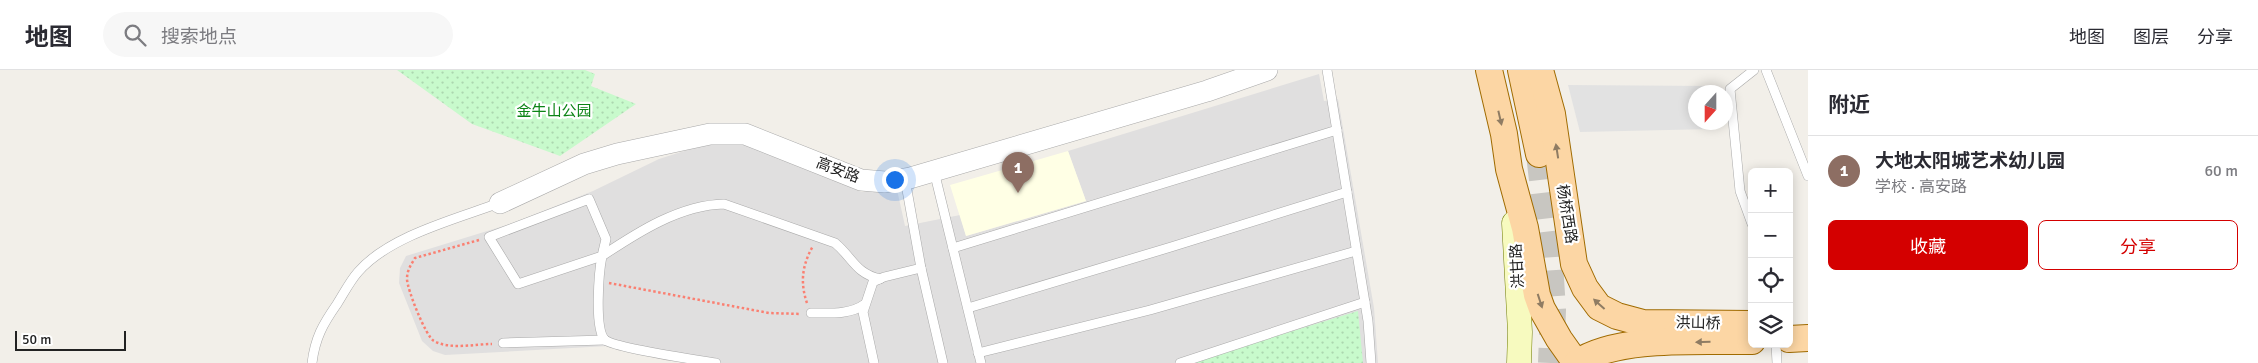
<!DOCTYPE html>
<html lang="zh">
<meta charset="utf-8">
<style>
body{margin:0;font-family:Signika,"Noto Sans SC",sans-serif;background:#f7f7f7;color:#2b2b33}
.controls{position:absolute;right:15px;bottom:15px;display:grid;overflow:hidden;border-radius:8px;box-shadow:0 2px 12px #0003}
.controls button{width:45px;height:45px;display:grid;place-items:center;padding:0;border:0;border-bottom:1px solid #e1e1e2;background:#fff;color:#2b2b33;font:25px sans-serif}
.compass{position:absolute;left:1688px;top:15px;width:45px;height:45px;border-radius:50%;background:#fff;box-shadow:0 2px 12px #0003;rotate:201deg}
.scale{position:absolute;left:15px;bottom:12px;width:111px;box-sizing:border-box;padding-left:5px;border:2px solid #222;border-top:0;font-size:14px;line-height:18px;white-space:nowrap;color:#222;-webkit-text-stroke:4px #fff;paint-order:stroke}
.you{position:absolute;left:894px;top:109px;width:18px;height:18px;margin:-12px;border:4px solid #fff;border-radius:50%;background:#1a73e8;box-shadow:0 0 0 8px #1a73e833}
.badge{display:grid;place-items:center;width:32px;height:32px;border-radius:50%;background:#d40000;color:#fff;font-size:16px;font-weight:700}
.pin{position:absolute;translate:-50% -41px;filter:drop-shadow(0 1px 2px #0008)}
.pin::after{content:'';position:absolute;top:26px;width:18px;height:15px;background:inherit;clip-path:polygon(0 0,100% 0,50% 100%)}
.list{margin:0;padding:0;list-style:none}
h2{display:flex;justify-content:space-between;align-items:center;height:65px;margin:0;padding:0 20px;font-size:21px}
h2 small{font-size:16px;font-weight:400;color:#7c7c81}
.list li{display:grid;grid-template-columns:32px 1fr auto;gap:15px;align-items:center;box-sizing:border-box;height:70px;padding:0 20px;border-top:1px solid #e1e1e2}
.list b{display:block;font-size:19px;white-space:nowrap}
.list p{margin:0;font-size:16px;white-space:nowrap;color:#7c7c81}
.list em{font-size:16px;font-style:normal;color:#7c7c81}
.actions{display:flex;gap:10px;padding:15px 20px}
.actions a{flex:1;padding:11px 0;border:1px solid #d40000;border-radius:8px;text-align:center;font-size:18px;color:#d40000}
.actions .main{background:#d40000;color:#fff}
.icon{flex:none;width:28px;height:28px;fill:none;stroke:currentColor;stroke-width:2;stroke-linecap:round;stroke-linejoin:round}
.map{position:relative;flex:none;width:1808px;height:293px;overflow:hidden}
header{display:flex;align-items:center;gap:30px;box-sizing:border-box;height:70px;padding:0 25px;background:#fff;border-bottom:1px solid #e1e1e2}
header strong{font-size:24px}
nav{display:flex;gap:28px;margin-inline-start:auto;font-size:18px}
.search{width:350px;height:45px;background:#f7f7f7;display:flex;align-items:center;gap:12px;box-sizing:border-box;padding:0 18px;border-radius:28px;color:#7c7c81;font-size:19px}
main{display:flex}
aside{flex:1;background:#fff}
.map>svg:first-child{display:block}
.residential{fill:#e0dfdf}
.education{fill:#ffffe5}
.park{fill:url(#park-dots)}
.parking{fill:#e2e2e2}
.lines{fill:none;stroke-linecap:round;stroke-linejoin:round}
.primary-tunnel{stroke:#c8c6c1;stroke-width:26;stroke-dasharray:26 13;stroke-linecap:butt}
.service-casing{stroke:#a9a9a9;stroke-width:10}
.tertiary-casing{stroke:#a9a9a9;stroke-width:22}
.secondary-casing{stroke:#707d05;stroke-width:25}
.primary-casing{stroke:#a06b00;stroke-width:28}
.path{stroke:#fa8072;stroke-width:2.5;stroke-dasharray:2.5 2.5;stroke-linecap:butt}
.service{stroke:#fff;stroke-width:9}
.tertiary{stroke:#fff;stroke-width:21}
.secondary{stroke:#f7fabf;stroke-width:24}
.primary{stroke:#fcd6a4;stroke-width:26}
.oneway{fill:#8f7c63}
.labels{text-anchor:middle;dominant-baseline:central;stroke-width:4.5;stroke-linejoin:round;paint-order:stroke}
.park-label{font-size:15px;fill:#0c8416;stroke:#fff}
.street-label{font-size:15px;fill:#222;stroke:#fff}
</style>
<header>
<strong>地图</strong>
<div class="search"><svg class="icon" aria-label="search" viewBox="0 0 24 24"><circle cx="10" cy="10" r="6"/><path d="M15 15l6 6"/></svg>搜索地点</div>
<nav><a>地图</a><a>图层</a><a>分享</a></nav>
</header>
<main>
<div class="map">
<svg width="1808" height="293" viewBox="0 0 1808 293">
<defs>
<pattern id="park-dots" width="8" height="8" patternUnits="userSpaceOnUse" patternTransform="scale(1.25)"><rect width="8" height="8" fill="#c8facc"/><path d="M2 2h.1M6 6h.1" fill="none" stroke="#acd6af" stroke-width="1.8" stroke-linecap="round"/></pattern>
</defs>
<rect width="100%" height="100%" fill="#f2efe9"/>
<path class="residential" d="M1319,4l5,27 14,-2 36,209 4,55h-684l-86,-17 -163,9 -12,-4 -11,-10 -23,-58 1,-15 6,-12 107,-33 80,-32 66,-32 66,-21 53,19 84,35 34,-7 9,41 55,-11 6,21 120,-35 -18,-50z"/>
<path class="education" d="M1068,81l18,50 -120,35 -16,-51z"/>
<g class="park">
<path d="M397,0h188l10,4 -4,12 45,18 -76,52 -88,-32z"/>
<path d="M1358,241l5,52h-174z"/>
</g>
<path class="parking" d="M1568,15l142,1v6h-14v30l16,1v6l-132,3z"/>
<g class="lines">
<path class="primary-tunnel" d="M1539,84l9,78 5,78 -2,53"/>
<defs>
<g id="service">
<path d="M1327,0l41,251 3,42"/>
<path d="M1766,0l42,106"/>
<path d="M934,101l47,192"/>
<path d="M905,109l16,89 22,95"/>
<path d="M589,129l17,40 -4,17 -84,28 -29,-47z"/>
<path d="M1752,154l-12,-33 -10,-102 24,-19"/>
<path d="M953,178l384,-118"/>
<path d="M968,238l203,-61 176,-55"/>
<path d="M811,243c18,0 39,2 54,-9"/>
<path d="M503,273l102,-3"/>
<path d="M1776,274l1,19"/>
<path d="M978,283l172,-43 206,-59"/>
<path d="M312,293c3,-25 11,-39 25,-59 7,-11 13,-23 21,-32 31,-36 98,-53 141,-69"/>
<path d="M716,293c-19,-3 -101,-15 -111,-23 -11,-11 -6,-69 -3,-84 36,-24 78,-51 122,-52l111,39c18,15 20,30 45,36"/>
<path d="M874,293l-11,-51 10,-30 11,-5 37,-9"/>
<path d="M1180,293l185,-61"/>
</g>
<path id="tertiary" d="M500,133l84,-39 33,-10 93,-20h35l116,46 24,2 25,-4 297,-87 60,-21"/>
<path id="secondary" d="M1514,153l6,109 -1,31"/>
<g id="primary">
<path d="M1489,0l15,64 5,35 16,59 12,67 5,14 17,30 17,24"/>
<path d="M1521,0l18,84"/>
<path d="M1540,0l12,44 22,150 11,24 14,19 18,9 26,7 109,1"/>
<path d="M1789,269l19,-1"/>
<path d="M1577,293c40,-28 126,-21 175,-22"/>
</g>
</defs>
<use href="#service" class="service-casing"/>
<use href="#tertiary" class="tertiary-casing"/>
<use href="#secondary" class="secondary-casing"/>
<use href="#primary" class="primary-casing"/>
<g class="path">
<path d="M479,170l-64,18c-4,7 -8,12 -8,21 0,10 19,58 27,62 16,9 41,3 58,3"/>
<path d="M609,213l160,30 32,1"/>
<path d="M807,233c-7,-20 -5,-38 6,-57"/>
</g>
<use href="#service" class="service"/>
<use href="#tertiary" class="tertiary"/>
<use href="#secondary" class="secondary"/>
<use href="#primary" class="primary"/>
</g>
<defs><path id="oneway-solid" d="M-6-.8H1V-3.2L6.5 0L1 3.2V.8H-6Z" transform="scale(1.25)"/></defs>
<g class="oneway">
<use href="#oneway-solid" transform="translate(1500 48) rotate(77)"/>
<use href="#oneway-solid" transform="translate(1557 81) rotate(-99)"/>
<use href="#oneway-solid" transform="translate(1540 231) rotate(72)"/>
<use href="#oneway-solid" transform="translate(1599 234) rotate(-138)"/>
<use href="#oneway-solid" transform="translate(1703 272) rotate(179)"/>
</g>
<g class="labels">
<g class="park-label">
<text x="554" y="41">金牛山公园</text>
</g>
<g class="street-label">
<text transform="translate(838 100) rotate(21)">高安路</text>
<text transform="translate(1567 144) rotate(81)">杨桥西路</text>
<text transform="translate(1517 196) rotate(-93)">洪甘路</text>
<text transform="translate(1698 253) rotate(1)">洪山桥</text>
</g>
</g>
</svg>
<div class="controls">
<button>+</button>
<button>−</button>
<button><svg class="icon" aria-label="locate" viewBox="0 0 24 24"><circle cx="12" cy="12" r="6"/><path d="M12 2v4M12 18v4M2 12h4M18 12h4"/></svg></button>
<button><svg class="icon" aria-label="layers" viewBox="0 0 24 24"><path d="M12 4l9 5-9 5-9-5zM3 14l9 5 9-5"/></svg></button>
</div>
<svg class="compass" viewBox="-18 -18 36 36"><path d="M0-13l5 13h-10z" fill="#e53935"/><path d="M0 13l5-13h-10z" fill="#7c7c81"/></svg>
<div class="scale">50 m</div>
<div class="you"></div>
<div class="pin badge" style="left:1018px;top:123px;background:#8d6e63">1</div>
</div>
<aside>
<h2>附近<small></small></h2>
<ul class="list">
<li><span class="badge" style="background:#8d6e63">1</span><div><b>大地太阳城艺术幼儿园</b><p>学校 · 高安路</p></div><em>60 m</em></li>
</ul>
<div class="actions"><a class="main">收藏</a><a>分享</a></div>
</aside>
</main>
